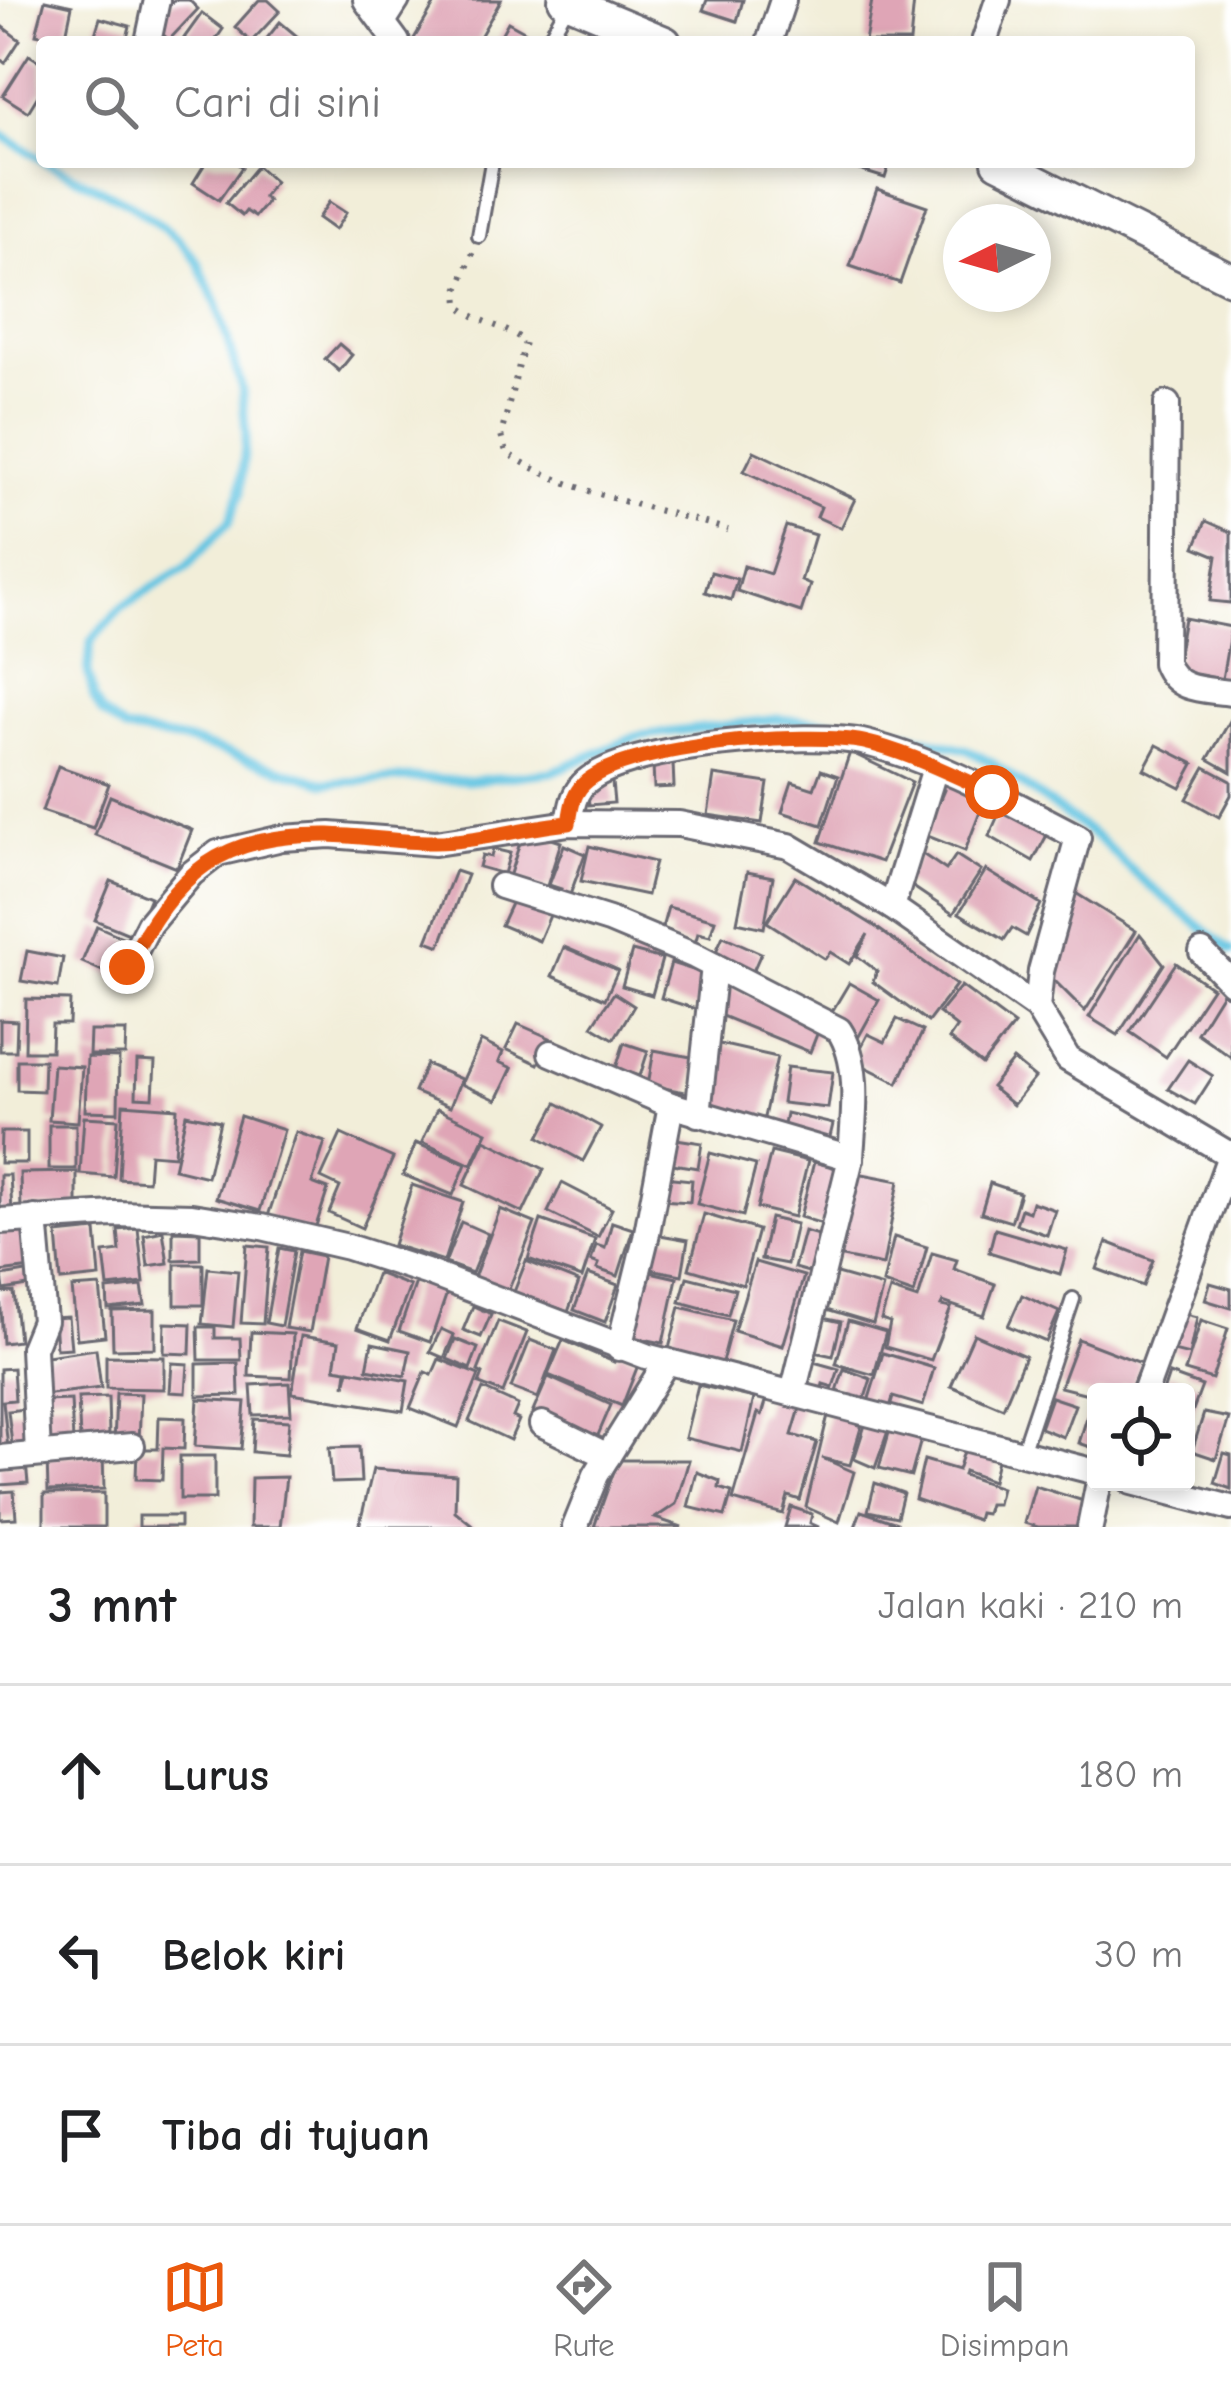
<!DOCTYPE html>
<html lang="id">
<meta charset="utf-8">
<style>
body{margin:0;font-family:"Comic Neue",sans-serif;background:#f6f6f6;color:#202124}
.controls{position:absolute;right:36px;bottom:36px;display:grid;overflow:hidden;border-radius:12px;box-shadow:0 6px 18px #0003}
.controls button{width:108px;height:108px;display:grid;place-items:center;padding:0;border:0;border-bottom:3px solid #e0e0e0;background:#fff;color:#202124;font:60px sans-serif}
.compass{position:absolute;left:943px;top:204px;width:108px;height:108px;border-radius:50%;background:#fff;box-shadow:0 6px 18px #0003;rotate:265deg}
.stop{position:absolute;width:36px;height:36px;margin:-27px;border:9px solid #ea580c;border-radius:50%;background:#fff}
.stop.end{background:#ea580c;border-color:#fff;box-shadow:0 3px 12px #0008}
.list{margin:0;padding:0;list-style:none}
h2{display:flex;justify-content:space-between;align-items:center;height:156px;margin:0;padding:0 48px;font-size:51px}
h2 small{font-size:39px;font-weight:400;color:#757577}
.list li{display:grid;grid-template-columns:78px 1fr auto;gap:36px;align-items:center;box-sizing:border-box;height:180px;padding:0 48px;border-top:3px solid #e0e0e0}
.list b{display:block;font-size:45px;white-space:nowrap}
.list em{font-size:39px;font-style:normal;color:#757577}
.icon{flex:none;width:66px;height:66px;fill:none;stroke:currentColor;stroke-width:2;stroke-linecap:round;stroke-linejoin:round}
.map{position:relative;flex:none;width:1231px;height:1527px;overflow:hidden}
.search{position:absolute;background:#fff;box-shadow:0 6px 18px #0003;left:36px;right:36px;top:36px;height:132px;display:flex;align-items:center;gap:30px;box-sizing:border-box;padding:0 42px;border-radius:12px;color:#757577;font-size:45px}
.sheet{height:696px;background:#fff}
nav{display:flex;justify-content:space-around;align-items:center;box-sizing:border-box;height:168px;border-top:3px solid #e0e0e0;background:#fff;font-size:33px;color:#757577}
nav a{display:grid;justify-items:center;gap:6px}
nav .on{color:#ea580c}
.map>svg:first-child{display:block}
.lines{fill:none;stroke-linecap:round;stroke-linejoin:round}
.stream{stroke:#64c5e2;stroke-width:9}
.building{fill:#dfa5b6}
.service-casing{stroke:#6b6972;stroke-width:18}
.minor-casing{stroke:#6b6972;stroke-width:30}
.tertiary-casing{stroke:#6b6972;stroke-width:36}
.path{stroke:#6b6972;stroke-width:6;stroke-dasharray:3 9;stroke-linecap:butt}
.service{stroke:#fff;stroke-width:12}
.minor{stroke:#fff;stroke-width:24}
.tertiary{stroke:#fff;stroke-width:30}
.route{stroke:#ea580c;stroke-width:15}
</style>
<div class="map">
<svg width="1231" height="1527" viewBox="0 0 1231 1527">
<rect width="100%" height="100%" fill="#fff"/>
<filter id="ink" filterUnits="userSpaceOnUse"><feTurbulence type="fractalNoise" baseFrequency=".00833" numOctaves="2"/><feDisplacementMap in="SourceGraphic" scale="24" xChannelSelector="R" yChannelSelector="G"/><feConvolveMatrix kernelMatrix="1 2 1 2 8 2 1 2 1" color-interpolation-filters="sRGB"/></filter>
<filter id="wash" filterUnits="userSpaceOnUse"><feTurbulence type="fractalNoise" baseFrequency=".004" numOctaves="4" result="noise"/><feDisplacementMap in="SourceGraphic" scale="48" xChannelSelector="R" yChannelSelector="G"/><feGaussianBlur stdDeviation="2.7" result="paint"/><feColorMatrix in="noise" values="0 0 0 0 0 0 0 0 0 0 0 0 0 0 0 0 0 1.4 0 .05"/><feComposite in="paint" operator="in"/></filter>
<g filter="url(#wash)">
<rect width="100%" height="100%" fill="#f2eed9"/>
<g class="lines">
<g class="stream">
<path d="M0,134l42,26"/>
<path d="M45,162l84,41 49,36 19,22 20,44 25,84 4,45 -6,60 -11,28 -42,44 -66,42 -30,33 -3,31 6,27 8,14 22,17 68,12 133,41 86,-5 57,3 84,-9 86,-36 139,-17 71,4 61,11 59,16 26,14 105,75 42,40 90,72"/>
</g>
</g>
<g id="blocks">
<g class="building">
<path d="M45,0l27,6 -7,34 -29,-6z"/>
<path d="M174,0h15l9,9 -29,31 -17,-16z"/>
<path d="M259,0h9l12,11 -29,31 -16,-15z"/>
<path d="M437,0h64l-24,42h-65z"/>
<path d="M707,0h36l-6,21 -34,-11z"/>
<path d="M872,0h42l-4,42h-45z"/>
<path d="M202,13l21,16 -9,13h-25l-5,-4z"/>
<path d="M100,18l30,8 -4,16 -33,-1z"/>
<path d="M280,22l24,20h-40z"/>
<path d="M508,22l18,10 -6,10h-23z"/>
<path d="M0,25l20,15 -15,23 -5,-4z"/>
<path d="M29,55l13,8v26l-14,23 -25,-16z"/>
<path d="M206,162h29l7,5 -23,33 -26,-17z"/>
<path d="M858,162h32l-5,16 -29,-9z"/>
<path d="M257,166l18,16 -12,15 5,4 -13,16 -9,-6 -4,5 -16,-13z"/>
<path d="M877,189l50,17 -27,77 -50,-17z"/>
<path d="M329,202l17,11 -11,17 -17,-12z"/>
<path d="M339,344l13,11 -13,16 -14,-12z"/>
<path d="M754,451l101,48 -14,29 -24,-11 4,-10 -77,-36z"/>
<path d="M1206,521l25,11v71l-21,-2 7,-45 -22,-9z"/>
<path d="M786,526l29,9 -14,46 9,4 -9,27 -64,-21 7,-25 26,8z"/>
<path d="M711,572l26,7 -6,21 -26,-8z"/>
<path d="M1184,618l47,9 -9,52 -47,-9z"/>
<path d="M1231,719v53l-23,-13z"/>
<path d="M1157,745l37,19 -13,24 -37,-19z"/>
<path d="M850,752l62,30 -31,80 -61,-20z"/>
<path d="M673,763l1,24 -20,1 -1,-24z"/>
<path d="M58,766l51,18 -16,44 -51,-17z"/>
<path d="M1205,767l26,14v14l-12,22 -32,-18z"/>
<path d="M821,770l17,6 -16,49 -40,-13 10,-30 22,7z"/>
<path d="M942,773l45,21 -22,57 -40,-16 19,-45 -5,-4z"/>
<path d="M714,775l54,8 -6,40 -54,-8z"/>
<path d="M612,782l2,21 -25,2 -2,-21z"/>
<path d="M110,796l82,34 -15,38 -82,-33z"/>
<path d="M1001,809l46,26 -14,26 -44,-25z"/>
<path d="M524,830l37,12 -15,47 -37,-12z"/>
<path d="M564,845l21,9 -18,49 -10,-4 4,-10 -12,-4z"/>
<path d="M589,846l66,16 -8,33 -66,-14z"/>
<path d="M493,849l17,4 -6,21 -25,-7 3,-12 9,2z"/>
<path d="M921,853l25,17 10,-15 25,16 -28,43 -50,-34z"/>
<path d="M986,870l55,34 -15,32 -14,-8 -8,12 -45,-27z"/>
<path d="M455,871l12,4 -27,71 -13,-5z"/>
<path d="M747,872l26,5 -9,51 -27,-6z"/>
<path d="M795,877l78,48 83,60 -28,37 -55,-40 4,-11 -20,-15 11,-22 -19,30 -19,-12 -5,7 -58,-37z"/>
<path d="M111,881l39,16 -16,39 -39,-16z"/>
<path d="M1074,892l62,39 -51,80 -36,-36z"/>
<path d="M514,897l37,16 -12,28 -38,-16z"/>
<path d="M668,907l47,13 -5,16 -12,-3 -4,14 -25,-8 3,-7 -10,-4z"/>
<path d="M97,926l34,15 -15,36 -34,-15z"/>
<path d="M1140,934l24,30 -46,71 -29,-18z"/>
<path d="M723,936l38,17 -12,27 -38,-17z"/>
<path d="M564,947l54,23 -13,29 -53,-23z"/>
<path d="M27,951l36,7 -5,29 -37,-6z"/>
<path d="M632,951l30,8 -10,36 -30,-9z"/>
<path d="M671,963l35,11 -10,35 -35,-11z"/>
<path d="M1176,963l36,25 -46,69 -36,-25z"/>
<path d="M849,983l30,17 -21,38 -31,-18z"/>
<path d="M724,984l97,40 -11,28 -98,-40z"/>
<path d="M961,986l53,39 -32,40 -33,-26 8,-12 -18,-14z"/>
<path d="M1223,991l8,6v60l-34,-24z"/>
<path d="M614,993l20,13 -20,33 -22,-13z"/>
<path d="M26,999l44,1 -1,24h-17l-1,27h-26z"/>
<path d="M897,1019l26,12 -25,52 -44,-22 14,-27 17,8z"/>
<path d="M0,1020l17,1 -1,30h-16z"/>
<path d="M518,1024l32,14 -12,26 -32,-15z"/>
<path d="M90,1031h36l-1,24h-36z"/>
<path d="M481,1041l22,11 -4,10 13,6 -15,32 -36,-16z"/>
<path d="M624,1043l24,8 -8,25 -24,-8z"/>
<path d="M715,1043l62,14 -14,65 -62,-13z"/>
<path d="M654,1050l42,8 -6,35 -42,-8z"/>
<path d="M87,1057l32,1 -1,54 -33,-1z"/>
<path d="M17,1060h27l-1,31 -26,-1z"/>
<path d="M1013,1060l22,18 -22,27 -22,-18z"/>
<path d="M1188,1060l25,16 -18,28 -27,-15z"/>
<path d="M137,1061l18,1 -2,36 -17,-1z"/>
<path d="M426,1064l35,15 -11,28 -36,-15z"/>
<path d="M53,1065l29,2 -4,55 -29,-2z"/>
<path d="M787,1067l46,5 -5,36 -46,-5z"/>
<path d="M557,1103l44,24 -18,34 -44,-24z"/>
<path d="M123,1104l54,4 -3,48 -24,-2 -2,27 -29,-2z"/>
<path d="M437,1109l50,23 -15,33 -50,-23z"/>
<path d="M786,1113l47,11 -4,17 -46,-10z"/>
<path d="M186,1114l34,7 -13,56 -33,-8z"/>
<path d="M240,1116l44,14 -24,81 -44,-13z"/>
<path d="M84,1117l34,2 -4,58 -34,-3z"/>
<rect x="49" y="1125" width="27" height="44"/>
<path d="M1,1132h26v31h-27z"/>
<path d="M296,1132l29,10 -13,41 16,6 -15,46 -46,-16z"/>
<path d="M341,1134l52,24 -31,70 -33,-15 11,-26 -19,-9z"/>
<path d="M670,1138l32,5 -4,25 -32,-5z"/>
<path d="M485,1140l59,29 -21,44 -59,-28z"/>
<path d="M416,1143l50,21 -13,31 -50,-20z"/>
<path d="M771,1152l37,9 -14,56 -37,-9z"/>
<path d="M710,1153l46,12 -13,51 -46,-12z"/>
<path d="M814,1162l26,7 -14,56 -26,-8z"/>
<path d="M77,1172v36l-56,1 -1,-36z"/>
<path d="M852,1172l47,9 -16,84 -46,-9z"/>
<path d="M0,1175h10l2,37 -12,1z"/>
<path d="M663,1177l29,3 -2,22 -29,-2z"/>
<path d="M562,1183l50,26 -14,28 -50,-25z"/>
<path d="M990,1183l30,10 -9,29 -30,-9z"/>
<path d="M412,1185l51,17 -19,59 -51,-16z"/>
<path d="M1032,1202l23,8 -8,25 -31,-11 5,-15 8,3z"/>
<path d="M500,1209l35,14 -28,71 -34,-14z"/>
<path d="M704,1214l54,16 -15,55 -54,-16z"/>
<path d="M770,1218l26,6 -9,40 -26,-5z"/>
<path d="M541,1220l54,19 -13,39 -54,-19z"/>
<path d="M461,1222l27,12 -16,39 -27,-10z"/>
<path d="M612,1222l21,7 -15,47 -21,-7 2,-5 -8,-3 5,-16 9,3z"/>
<path d="M34,1227l5,40 -39,5v-41z"/>
<path d="M138,1228l6,55 -36,4 -4,-34 16,-2 -2,-21z"/>
<path d="M995,1229l72,21 -7,24 -71,-22z"/>
<path d="M96,1230l4,47 -39,4 -4,-47z"/>
<path d="M163,1231l5,32 -20,3 -4,-31z"/>
<path d="M173,1231l27,1v27l-27,1z"/>
<path d="M804,1231l21,6 -10,37 -21,-6z"/>
<path d="M649,1233l39,7 -6,35 -38,-7z"/>
<path d="M894,1237l33,10 -13,47 -31,-11z"/>
<path d="M1107,1242l46,18 -10,26 -46,-17z"/>
<path d="M247,1245l22,2 -6,77 -22,-1z"/>
<path d="M279,1248l15,3 -13,75 -15,-3z"/>
<path d="M299,1251l24,5 -13,76 -25,-4z"/>
<path d="M932,1253l25,7 -3,9 41,15 -11,32 -41,-14 -2,4 10,2 -20,52 -46,-13 5,-24 -9,-3 9,-30 28,9z"/>
<path d="M526,1261l53,21 -11,30 -54,-20z"/>
<path d="M755,1262l49,14 -21,70 -49,-15z"/>
<rect x="175" y="1264" width="28" height="41"/>
<path d="M208,1268l30,3 -5,56 -31,-3z"/>
<path d="M32,1271l2,14 -30,5 -2,-14z"/>
<path d="M646,1271l31,7 -14,65 -30,-6z"/>
<path d="M377,1273l33,13 -20,54 -33,-12z"/>
<path d="M833,1273l50,14 -10,37 -50,-15z"/>
<path d="M588,1274l30,11 -13,37 -31,-12z"/>
<path d="M687,1277l48,12 -7,26 -48,-13z"/>
<path d="M416,1282l31,11 -17,49 -31,-11z"/>
<path d="M1210,1283l21,6v19l-26,-8z"/>
<path d="M100,1286l5,50 -28,3 -5,-51z"/>
<path d="M142,1286l3,19 -37,4 -1,-19z"/>
<path d="M14,1292l5,49 -16,2 -3,-50z"/>
<path d="M1022,1295l37,17 -13,30 -38,-16z"/>
<path d="M473,1306l18,8 -10,23 -18,-7z"/>
<path d="M680,1307l53,13 -12,46 -53,-14z"/>
<path d="M155,1310v38l-42,1 -1,-38z"/>
<path d="M1181,1313l16,4 -8,38 -16,-4z"/>
<path d="M68,1317l3,31 -15,1 -2,-31z"/>
<path d="M818,1317l23,5 -8,34 -23,-5z"/>
<path d="M1201,1320l27,9 -16,50 -27,-8z"/>
<path d="M498,1321l29,11 -24,61 -24,-9 4,-10 -5,-3z"/>
<path d="M848,1321l38,11 -12,43 -38,-11z"/>
<path d="M165,1323l26,1 -1,30 -26,-1z"/>
<path d="M198,1327h17v11h25l1,22h-42z"/>
<path d="M441,1329l13,6 -10,23 -14,-6z"/>
<path d="M251,1332l42,2 -2,44 -42,-2z"/>
<path d="M974,1334l51,22 -22,52 -52,-22z"/>
<path d="M301,1336l38,6 -4,26 12,2 -2,16 4,-16 59,11 -5,30 -111,-18z"/>
<path d="M455,1339l23,9 -8,21 -23,-10z"/>
<path d="M1078,1339l63,24 -10,25 -9,-4 -2,8h-24v4l-36,-9z"/>
<path d="M530,1340l26,10 -18,48 -27,-10z"/>
<path d="M563,1340l51,22 5,-11 21,9 -18,46 -74,-31z"/>
<path d="M372,1343l38,8 -5,25 -38,-7z"/>
<path d="M96,1349l5,39 -59,7 -3,-38z"/>
<path d="M883,1353l51,15 -11,38 -30,-9 -4,14 -22,-6z"/>
<path d="M106,1356l58,1v32l-58,-1z"/>
<path d="M439,1359l40,16 -21,52 -48,-19 15,-36 7,3z"/>
<path d="M810,1361l29,8 -6,18 -10,-3 -2,8 -18,-6z"/>
<path d="M172,1363l16,1 -2,29 -16,-1z"/>
<path d="M238,1363l1,32 -42,1v-32z"/>
<path d="M13,1368l2,32 -12,1 5,47 -8,1v-80z"/>
<path d="M844,1369l27,10 -7,22 -27,-10z"/>
<path d="M1169,1374l33,12 -12,32 -4,-1v-25h-23z"/>
<path d="M548,1377l63,28 -16,37 -63,-28z"/>
<path d="M289,1383l2,31 -38,1 -2,-30z"/>
<path d="M698,1385l56,13 -12,54 -57,-14z"/>
<path d="M483,1389l35,16 -5,12 6,3 -9,20 -41,-19z"/>
<path d="M116,1393l25,1 -2,48 -25,4z"/>
<path d="M768,1395l33,10 -9,30 25,7 -17,58 -12,-4 -5,18 -50,-14 25,-87 4,2z"/>
<path d="M108,1397l1,39 -29,2 -2,-40z"/>
<path d="M1051,1397l24,8 -12,32 -23,-9z"/>
<path d="M198,1399l47,3 -4,47 -46,-3z"/>
<path d="M71,1400l2,42 -26,1 -2,-42z"/>
<path d="M1092,1401l4,1v47l-17,-6z"/>
<path d="M25,1409l3,34 -16,1 -4,-33z"/>
<path d="M829,1411l34,10 -13,44 -28,-7 32,14 -15,50 -33,-15z"/>
<path d="M1204,1413l25,5 -13,41 -24,-8z"/>
<path d="M159,1417l26,1 -1,31 -21,-1 -1,32 -26,-1 1,-30h21z"/>
<path d="M254,1419l35,2 -3,34 -34,-3z"/>
<path d="M865,1425l23,6 -13,37 -21,-9z"/>
<path d="M890,1429l32,7 -11,40 -32,-8z"/>
<path d="M967,1442l32,10 -7,29 -28,-10 -1,4 38,13 -4,16h-8l-3,10 -7,-1 -2,7 -62,-21 9,-39 34,10z"/>
<path d="M359,1447l2,35 -29,1 -3,-35z"/>
<path d="M1224,1453l7,2v34l-16,-6z"/>
<path d="M103,1454l1,35 -56,2 -1,-35z"/>
<rect x="180" y="1456" width="35" height="43"/>
<path d="M618,1460h71l-13,44 -21,14 27,9h-88z"/>
<path d="M26,1463l2,20 -28,2v-20z"/>
<path d="M373,1469l83,6 -1,36 20,16h-116z"/>
<path d="M697,1472l23,9 -1,7 13,4 -7,24 -37,-9z"/>
<path d="M286,1477l-6,50h-30l1,-49z"/>
<path d="M875,1483l28,10 -6,24 -29,-6z"/>
<path d="M1035,1486l52,16 -8,25h-41l-14,-4z"/>
<path d="M14,1491l2,27 -16,1v-27z"/>
<path d="M104,1493v34h-60v-33z"/>
<path d="M791,1507l21,7 -2,9 9,4h-34z"/>
<path d="M861,1511l36,12 -1,4h-41z"/>
<rect x="139" y="1516" width="41" height="11"/>
</g>
</g>
</g>
<g filter="url(#ink)">
<use href="#blocks" fill-opacity="0" stroke="#6b6972" stroke-width="3"/>
<g class="lines">
<defs>
<g id="service">
<path d="M547,42l21,-37"/>
<path d="M479,236l13,-74"/>
<path d="M1022,1452l51,-153"/>
</g>
<g id="minor">
<path d="M366,0l31,42"/>
<path d="M383,22l14,-22"/>
<path d="M148,42l9,-42"/>
<path d="M769,42l14,-42"/>
<path d="M984,42l14,-42"/>
<path d="M1167,404l-2,259c11,29 39,26 66,30"/>
<path d="M569,823c2,-11 3,-25 11,-35 32,-44 234,-58 286,-45 75,19 144,59 212,94l-37,134 -4,37"/>
<path d="M501,886l108,34 86,36 144,74c23,35 14,89 12,128"/>
<path d="M892,907l43,-139"/>
<path d="M1202,952l29,30"/>
<path d="M127,967l22,-43 42,-50 27,-21 64,-15 48,-3 105,8 134,-20 110,1 110,22 103,61 145,101 31,51 162,96"/>
<path d="M551,1053l120,52 180,53 -58,235"/>
<path d="M698,1114l16,-148"/>
<path d="M35,1218l9,103 -11,27 5,106"/>
<path d="M0,1221l114,-7 78,2 70,11 86,20 78,25 220,84 450,116"/>
<path d="M619,1348l27,-110 25,-133"/>
<path d="M1145,1392l86,-239"/>
<path d="M542,1424l66,32"/>
<path d="M0,1458l132,-12"/>
<path d="M1132,1482l99,26"/>
<path d="M575,1527l21,-52 71,-114"/>
<path d="M1090,1527l9,-45"/>
</g>
<g id="tertiary">
<path d="M564,0l101,42"/>
<path d="M998,162l233,117"/>
</g>
</defs>
<use href="#service" class="service-casing"/>
<use href="#minor" class="minor-casing"/>
<use href="#tertiary" class="tertiary-casing"/>
<path class="path" d="M473,253l-15,37 1,15c19,19 47,20 66,37l-24,93 5,17c65,44 149,54 222,78"/>
<use href="#service" class="service"/>
<use href="#minor" class="minor"/>
<use href="#tertiary" class="tertiary"/>
</g>
</g>
<g class="lines" filter="url(#ink)">
<path class="route" d="M127,967c49,-95 92,-133 202,-132 34,1 68,7 102,7 43,1 94,-15 138,-19 2,-12 3,-25 11,-35 33,-44 231,-57 284,-46 44,10 88,33 128,50"/>
</g>
</svg>
<div class="controls">
<button><svg class="icon" aria-label="locate" viewBox="0 0 24 24"><circle cx="12" cy="12" r="6"/><path d="M12 2v4M12 18v4M2 12h4M18 12h4"/></svg></button>
</div>
<svg class="compass" viewBox="-18 -18 36 36"><path d="M0-13l5 13h-10z" fill="#e53935"/><path d="M0 13l5-13h-10z" fill="#757577"/></svg>
<div class="stop" style="left:992px;top:792px"></div>
<div class="stop end" style="left:127px;top:967px"></div>
<div class="search"><svg class="icon" aria-label="search" viewBox="0 0 24 24"><circle cx="10" cy="10" r="6"/><path d="M15 15l6 6"/></svg>Cari di sini</div>
</div>
<section class="sheet">
<h2>3 mnt<small>Jalan kaki · 210 m</small></h2>
<ul class="list">
<li><svg class="icon" aria-label="ahead" viewBox="0 0 24 24"><path d="M12 20V5M6 11l6-6 6 6"/></svg><div><b>Lurus</b></div><em>180 m</em></li>
<li><svg class="icon" aria-label="left" viewBox="0 0 24 24"><path d="M17 20v-9H6M10 6l-5 5 5 5"/></svg><div><b>Belok kiri</b></div><em>30 m</em></li>
<li><svg class="icon" aria-label="arrive" viewBox="0 0 24 24"><path d="M6 21V4h12l-3 4 3 4H6"/></svg><div><b>Tiba di tujuan</b></div></li>
</ul>
</section>
<nav>
<a class="on"><svg class="icon" aria-label="map" viewBox="0 0 24 24"><path d="M3 6l6-2 6 2 6-2v14l-6 2-6-2-6 2zM9 4v14M15 6v14"/></svg>Peta</a>
<a><svg class="icon" aria-label="directions" viewBox="0 0 24 24"><path d="M12 3l9 9-9 9-9-9zM9 14v-3h6M13 9l2 2-2 2"/></svg>Rute</a>
<a><svg class="icon" aria-label="saved" viewBox="0 0 24 24"><path d="M7 4h10v16l-5-4-5 4z"/></svg>Disimpan</a>
</nav>
